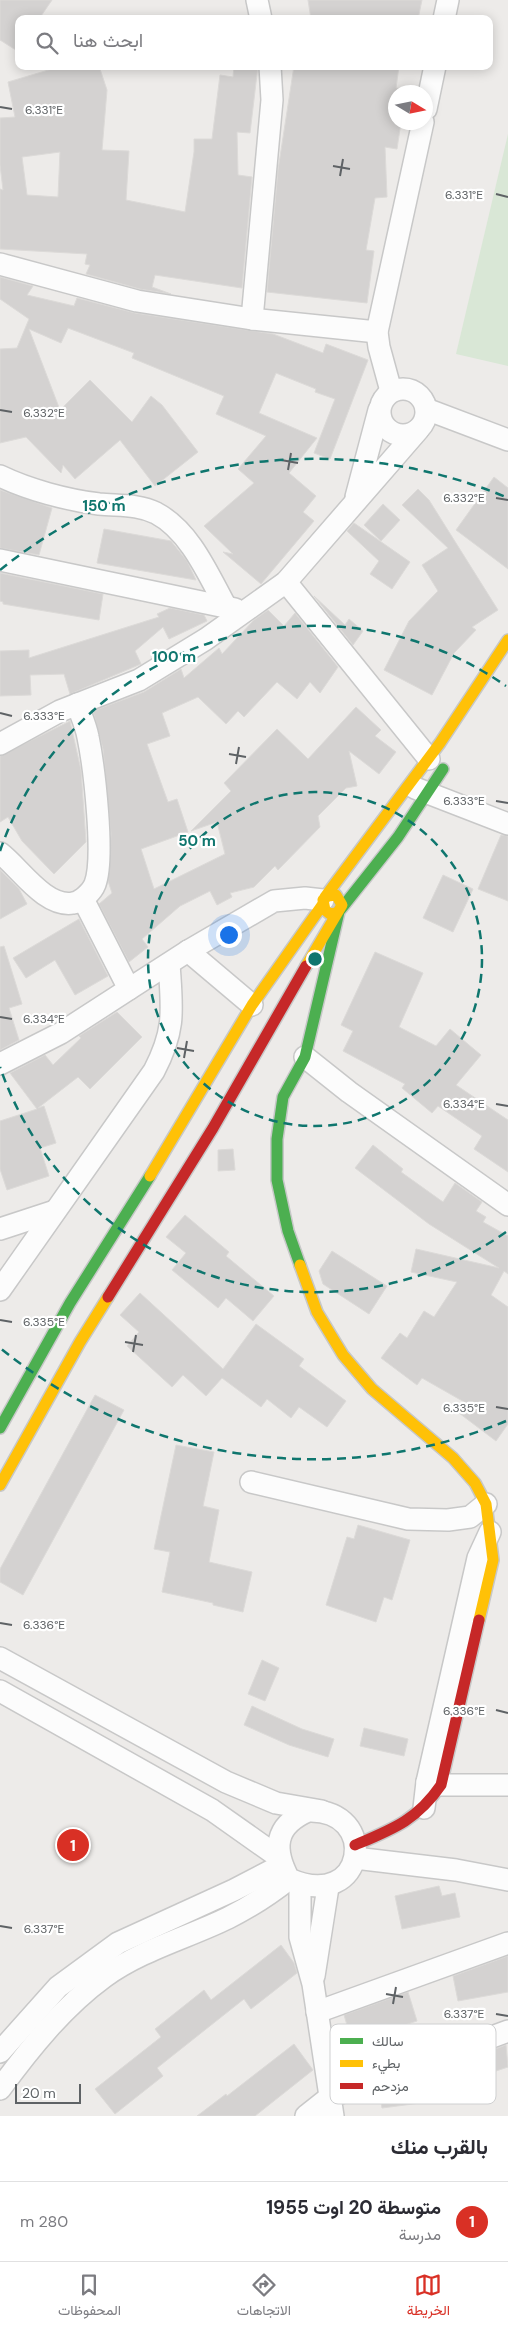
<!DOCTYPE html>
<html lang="ar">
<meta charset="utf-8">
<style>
body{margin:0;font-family:"DM Sans",Vazirmatn,sans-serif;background:#f7f7f7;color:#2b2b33;direction:rtl}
.compass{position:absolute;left:388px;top:85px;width:45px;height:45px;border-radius:50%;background:#fff;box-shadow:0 2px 12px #0003;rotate:100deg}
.scale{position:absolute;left:15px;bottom:12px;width:66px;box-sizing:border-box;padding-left:5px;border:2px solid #5e6265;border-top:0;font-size:14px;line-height:18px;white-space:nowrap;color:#5e6265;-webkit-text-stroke:4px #fff;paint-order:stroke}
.you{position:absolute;left:228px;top:934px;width:18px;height:18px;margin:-12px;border:4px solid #fff;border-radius:50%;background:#1a73e8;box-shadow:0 0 0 8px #1a73e833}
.badge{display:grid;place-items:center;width:32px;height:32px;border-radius:50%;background:#d93025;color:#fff;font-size:16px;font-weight:700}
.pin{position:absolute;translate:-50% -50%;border:2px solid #fff;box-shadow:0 1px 5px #0006}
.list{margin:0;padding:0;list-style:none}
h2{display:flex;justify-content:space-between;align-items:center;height:65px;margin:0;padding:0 20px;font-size:21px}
h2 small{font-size:16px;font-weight:400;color:#7c7c81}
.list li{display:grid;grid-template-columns:32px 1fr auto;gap:15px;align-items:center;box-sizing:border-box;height:80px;padding:0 20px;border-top:1px solid #e1e1e2}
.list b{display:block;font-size:19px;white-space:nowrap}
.list p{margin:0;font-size:16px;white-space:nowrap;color:#7c7c81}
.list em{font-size:16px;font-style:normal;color:#7c7c81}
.icon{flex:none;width:28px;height:28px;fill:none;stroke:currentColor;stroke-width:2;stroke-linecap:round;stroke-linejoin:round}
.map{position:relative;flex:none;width:508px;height:2116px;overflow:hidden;direction:ltr}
.search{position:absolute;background:#fff;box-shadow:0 2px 12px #0003;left:15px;right:15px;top:15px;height:55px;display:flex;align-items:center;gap:12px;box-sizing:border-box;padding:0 18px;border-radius:10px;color:#7c7c81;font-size:19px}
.sheet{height:145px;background:#fff}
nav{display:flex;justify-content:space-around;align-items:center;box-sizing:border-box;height:70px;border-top:1px solid #e1e1e2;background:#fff;font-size:14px;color:#7c7c81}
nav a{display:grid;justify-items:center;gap:2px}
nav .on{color:#d93025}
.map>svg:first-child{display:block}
.green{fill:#d9e7d6}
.building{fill:#d4d2d1;stroke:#dcdad8;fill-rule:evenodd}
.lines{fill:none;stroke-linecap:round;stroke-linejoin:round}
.street-casing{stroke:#c8c8c8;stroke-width:24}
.fast-casing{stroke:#c7c8c8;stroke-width:14}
.slow-casing{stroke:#c7c8c8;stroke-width:14}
.jam-casing{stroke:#c7c8c8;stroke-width:14}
.street{stroke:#fcfcfc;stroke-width:21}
.fast{stroke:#4caf50;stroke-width:11}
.slow{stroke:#ffc107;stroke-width:11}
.jam{stroke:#c62828;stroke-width:11}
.ticks{fill:none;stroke:#5e6265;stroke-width:2}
.ring{fill:none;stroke:#0f766e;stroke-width:2.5;stroke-dasharray:9 6}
.key{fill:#fff;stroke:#cfd0d1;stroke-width:1}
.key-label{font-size:14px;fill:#5e6265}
.ticks-label{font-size:12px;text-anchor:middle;fill:#5e6265;stroke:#fff;stroke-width:4.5;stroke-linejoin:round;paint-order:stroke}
.centre{fill:#0f766e;stroke:#fff;stroke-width:2.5}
.ring-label{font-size:15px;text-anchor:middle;font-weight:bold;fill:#0f766e;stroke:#fff;stroke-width:4.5;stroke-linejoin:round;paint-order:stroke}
</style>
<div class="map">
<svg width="508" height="2116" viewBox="0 0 508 2116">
<rect width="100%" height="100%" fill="#edebe9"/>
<path class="green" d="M508,134v232l-52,-12z"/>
<g class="building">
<path d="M0,0h52l-13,19h-20v33l-19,-12z"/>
<path d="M308,0h114l-4,19h-107z"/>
<path d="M62,66h37l8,24 -5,60 27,1 -3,49 59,12 9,-60v-13h18l8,-64 13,2 1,-11h24l-8,67 -13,-1 1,43 14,2 -10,111 -87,-13 -3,12 19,7 -31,-5 -54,-15 4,-9 -5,-1 2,-10 -87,-5v-60l3,1 -3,-25v-47l15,-1 -7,-35zM60,152l-2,45 -31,-2 -5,-38z"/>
<path d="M294,66h105l-3,22 7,1v3h-7v30h5l-4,27 -12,-2 2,50 -12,1 -9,52 8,1 -7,52 -100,-11 11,-122z"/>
<path d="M0,277l33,9 -6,9 47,11 3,-8 58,15 138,21 50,19 3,-9 42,16 -38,99 -16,-6 21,-54 -20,-7 1,-3 -40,-16 -17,40 58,25 -28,35 27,23 -13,16 11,9 -53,63 -38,-32 10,2 -29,-28 50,-43 -16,-14 28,-33 -50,-22 8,-18 -92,-38 2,-5 -66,-25 -7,15 -32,-14 31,81 30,-30 42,42 19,-26 11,9 36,47 -43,34 -35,-46 -45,39 -12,-14 -2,8 -35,-36 -26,6v-94l17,-1 12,-29 -29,-20z"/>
<path d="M494,477l14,11v81l-52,-39z"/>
<path d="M418,489l11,11 69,110 -26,17 4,3 -22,23 -22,42 -48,-25 25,-49 29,-30 -16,-26 26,-17 -46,-43z"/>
<path d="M0,490l52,18 -13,47 -39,-7z"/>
<path d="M383,504l17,16 -19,21 -17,-16z"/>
<path d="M354,523l56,39 -18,27 -22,-15 9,-13 -32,-30z"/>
<path d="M104,529l67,12 16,20 9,19 -99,-17z"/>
<path d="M0,573l103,21 -4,26 -96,-16v-2l-3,-1z"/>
<path d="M314,596l31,29 4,-6 14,12 -10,14z"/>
<path d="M170,608l34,7 3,6 -38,18 -6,-12 -28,24 6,13 -71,30 -6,-20 -34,1 1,20 -31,1v-45l29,-1v8l130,-41 -2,-3z"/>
<path d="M268,610l16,16 11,-13 43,54 -18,26 -10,-11 -13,17 -20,-17 -33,35 -6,-6 -12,13 -28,-27 -36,16 8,23 -23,8 21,58 9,-3 11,33 -47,17 13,40 71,-35 -8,-32 -26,9 40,-40 -7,-8 53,-54 31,30 48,-52 25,23 -6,6 21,16 -17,22 -30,-23 8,35 -11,2 -28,28 2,11 -42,43 -3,-4 -21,21 -24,6 2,4 -15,8 -7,-14 -30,15 -38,33 6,8 -19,15 -30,-58 13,-11 -4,-12 3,-47 -8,-85 -10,-38 51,-19 37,-23 3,9 35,-30 3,6 32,-34z"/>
<path d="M70,721l11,49 5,72 -32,32 -32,-33 -14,-24 -8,5v-66z"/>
<path d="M501,835l7,1v65l-30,-12z"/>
<path d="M0,870l19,19 8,15 -27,15z"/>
<path d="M443,875l30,14 -20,43 -30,-14z"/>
<path d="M79,919l29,57 -33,19 -20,-35 -29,18 -13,-20z"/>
<path d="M4,946l18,58 -13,4 10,32 -19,10v-103z"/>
<path d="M375,952l48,21 -24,54 37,19 14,-17 31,26 -25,30 52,35v52l-34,-23 8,-13 -44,-30 -6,7 -30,-25 3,-4 -62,-33 10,-20 -12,-6z"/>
<path d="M117,1012l25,25 -52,52 -12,-12 -40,31 6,-2 12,37 -16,5 9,28 -42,14 -7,-21v-48l37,-12 -27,-36 35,-18 8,10 28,-27 -2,-2z"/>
<path d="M373,1145l30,24 -2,3 42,30 12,-19 27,19 -6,9 10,6 -3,5 25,14v38l-4,-3 -13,24 17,12v117l-12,17 -37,-28 7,-10 -44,-25 -5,7 -36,-27 19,-25 7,5 17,-27 10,6 23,-35 -46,-10 5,-23 83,19 -70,-44 -74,-56z"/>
<path d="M233,1149l2,21 -17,1v-21z"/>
<path d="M185,1215l44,37 -3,4 48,40 -21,25 -27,-23 -8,10 -46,-38 14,-17 -20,-16z"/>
<path d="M332,1251l55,35 -18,28 -46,-30 -4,-13z"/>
<path d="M140,1293l83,76 33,-45 48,35 -5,7 47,35 -19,26 -28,-20 -8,11 -24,-19 -6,8 -39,-29 -16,18 -23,-21 -11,12 -45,-41 12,-14 -19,-17z"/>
<path d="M95,1395l29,15 -101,185 -23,-13v-13z"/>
<path d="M176,1445l38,7 -11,54 16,4 -10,52 43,10 -9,40 -30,-7v-2l-51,-11 8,-40 -16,-3z"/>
<path d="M358,1525l52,15 -18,60 -8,-3 -8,25 -50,-17 21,-68 7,2z"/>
<path d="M262,1660l17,8 -14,33 -17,-7z"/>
<path d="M252,1706l50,23 32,10 -6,18 -39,-12 -45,-20z"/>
<path d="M364,1728l44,11 -4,17 -44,-10z"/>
<path d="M439,1886l3,10 13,-3 5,24 -58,12 -7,-33z"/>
<path d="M281,1945l13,18 3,10 -46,36 -7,-10 -87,69 6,8 -48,38 -20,-25 66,-52 -6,-8 49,-39 7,10z"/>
<path d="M508,1956v36l-50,9 -5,-25z"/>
<path d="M408,1992l9,29 -65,21 -8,-27z"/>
<path d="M294,2044l19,26 -58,46h-58l29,-22 1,2z"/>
<path d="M506,2045l2,22 -66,22 1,11 -61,8 -3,-16 56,-21 13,-1 -1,-3z"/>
</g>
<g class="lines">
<defs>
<g id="street">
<path d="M257,0l4,19"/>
<path d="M444,19l4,-19"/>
<path d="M426,109l9,-43"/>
<path d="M0,264l137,37 115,18 125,13"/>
<path d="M252,319l20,-219 -2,-34"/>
<circle cx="403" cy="412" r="23"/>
<path d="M391,391l-12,-44 -2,-15 46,-210"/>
<path d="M426,409l82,31"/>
<path d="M0,476c29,14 67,24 99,28 20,2 39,0 57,9 34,18 52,61 70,94"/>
<path d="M356,497l23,-87"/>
<path d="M0,560l235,49"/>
<path d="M286,582l143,177"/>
<path d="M0,744l60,-33 79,-31 67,-41 80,-57 132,-152"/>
<path d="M415,788l93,36"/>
<path d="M0,853c19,14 45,55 73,50 8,-1 19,-11 22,-19 10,-26 -1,-118 -7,-147 -2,-11 -7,-22 -11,-33"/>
<path d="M188,951l64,54"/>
<path d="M129,989l59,-38 86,-50 31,-3 18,2"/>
<path d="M305,1057l44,35 159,113"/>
<path d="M0,1064l61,-31 68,-44 -46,-90"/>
<path d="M0,1229l55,-18"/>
<path d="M0,1290l154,-219c22,-42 18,-62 15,-107"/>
<path d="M251,1482l157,37 40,1 22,-3 16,-13"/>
<path d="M0,1658l226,124 50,21 46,8"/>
<path d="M0,1691l212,119 68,48"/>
<path d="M427,1782l14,3h67"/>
<path d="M424,1808l3,-26 51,-224 12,-26"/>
<path d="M308,1811c72,-3 59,102 -19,68 -16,-30 -15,-53 19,-68z"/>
<path d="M355,1858l101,12 52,10"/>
<path d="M300,1884v53l13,47 20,132"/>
<path d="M314,1976l14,-89"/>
<path d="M317,2012l191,-69"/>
<path d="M0,2052l58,-65 60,-44 116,-53 48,-25"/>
<path d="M0,2089c30,-41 63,-82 104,-112 37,-27 83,-39 124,-59 22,-11 42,-24 61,-39"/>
<path d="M306,2116l24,-19 178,-66"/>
</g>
<g id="fast">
<path d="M341,909l57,-72 45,-68"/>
<path d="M300,1265l-12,-34 -11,-51v-41l6,-42 22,-40 34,-145"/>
<path d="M0,1428l70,-125 80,-127"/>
</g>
<g id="slow">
<path d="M325,897l115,-154 68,-103"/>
<path d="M306,966l36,-61 -6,-10 -8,1 -5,4 2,10 5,4 6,-1"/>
<path d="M150,1176l102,-171 71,-101"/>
<path d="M300,1265l17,47 26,43 29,34 81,69 22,25 11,21 7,56 -14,60"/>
<path d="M0,1485l80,-143 28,-45"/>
</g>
<g id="jam">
<path d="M108,1297l105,-169 93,-162"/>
<path d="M355,1845c38,-16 62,-25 86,-60l38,-165"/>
</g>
</defs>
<use href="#street" class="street-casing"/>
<use href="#fast" class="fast-casing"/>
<use href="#slow" class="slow-casing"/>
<use href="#jam" class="jam-casing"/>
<use href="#street" class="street"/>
<use href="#fast" class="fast"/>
<use href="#slow" class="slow"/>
<use href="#jam" class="jam"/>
</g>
<path class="ticks" d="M0,107l12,2M333,166l17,3M340,176l3,-17M496,194l12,3M0,410l12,2M281,460l17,3M288,470l3,-17M496,498l12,2M0,713l12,3M229,754l17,3M236,764l3,-17M496,801l12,2M0,1017l12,2M177,1048l17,3M184,1058l3,-17M496,1104l12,2M0,1320l12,2M125,1342l18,3M133,1352l3,-17M496,1407l12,2M0,1623l12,2M496,1710l12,3M0,1926l12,2M386,1994l17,3M393,2004l3,-17M496,2014l12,2"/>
<g class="ring">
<circle cx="315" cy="959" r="167"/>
<path d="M506 1232A333 333 0 0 1 0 1067M0 851A333 333 0 0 1 506 686"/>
<path d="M506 1421A500 500 0 0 1 0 1348M0 570A500 500 0 0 1 506 497"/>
</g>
<rect x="330" y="2024" width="166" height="80" rx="8" class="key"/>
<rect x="340" y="2038" width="23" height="6" fill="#4caf50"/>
<rect x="340" y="2060" width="23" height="7" fill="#ffc107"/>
<rect x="340" y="2083" width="23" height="6" fill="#c62828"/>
<g class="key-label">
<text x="372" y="2046">سالك</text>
<text x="372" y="2068">بطيء</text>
<text x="372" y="2091">مزدحم</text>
</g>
<g class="ticks-label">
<text x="44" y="114">6.331°E</text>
<text x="464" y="199">6.331°E</text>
<text x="44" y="417">6.332°E</text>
<text x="464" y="502">6.332°E</text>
<text x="44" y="720">6.333°E</text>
<text x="464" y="805">6.333°E</text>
<text x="44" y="1023">6.334°E</text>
<text x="464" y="1108">6.334°E</text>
<text x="44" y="1326">6.335°E</text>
<text x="464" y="1412">6.335°E</text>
<text x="44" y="1629">6.336°E</text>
<text x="464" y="1715">6.336°E</text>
<text x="44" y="1933">6.337°E</text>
<text x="464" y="2018">6.337°E</text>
</g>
<circle cx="315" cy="959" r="8" class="centre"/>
<g class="ring-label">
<text x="104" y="511">150 m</text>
<text x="174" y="662">100 m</text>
<text x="197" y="846">50 m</text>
</g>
</svg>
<svg class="compass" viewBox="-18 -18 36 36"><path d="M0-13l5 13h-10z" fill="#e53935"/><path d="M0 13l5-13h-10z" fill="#7c7c81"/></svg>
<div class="scale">20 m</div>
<div class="you"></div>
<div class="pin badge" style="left:73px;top:1845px">1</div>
<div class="search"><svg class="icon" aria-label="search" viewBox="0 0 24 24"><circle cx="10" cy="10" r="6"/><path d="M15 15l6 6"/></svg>ابحث هنا</div>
</div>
<section class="sheet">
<h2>بالقرب منك<small></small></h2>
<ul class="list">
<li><span class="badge">1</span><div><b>متوسطة 20 اوت 1955</b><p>مدرسة</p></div><em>280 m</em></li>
</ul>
</section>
<nav>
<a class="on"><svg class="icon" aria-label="map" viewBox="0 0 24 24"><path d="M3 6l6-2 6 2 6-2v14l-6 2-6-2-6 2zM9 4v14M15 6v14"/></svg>الخريطة</a>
<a><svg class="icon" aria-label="directions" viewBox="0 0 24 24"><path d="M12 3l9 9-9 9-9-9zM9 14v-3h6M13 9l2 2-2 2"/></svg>الاتجاهات</a>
<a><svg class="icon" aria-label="saved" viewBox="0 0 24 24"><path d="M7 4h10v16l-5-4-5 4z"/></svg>المحفوظات</a>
</nav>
